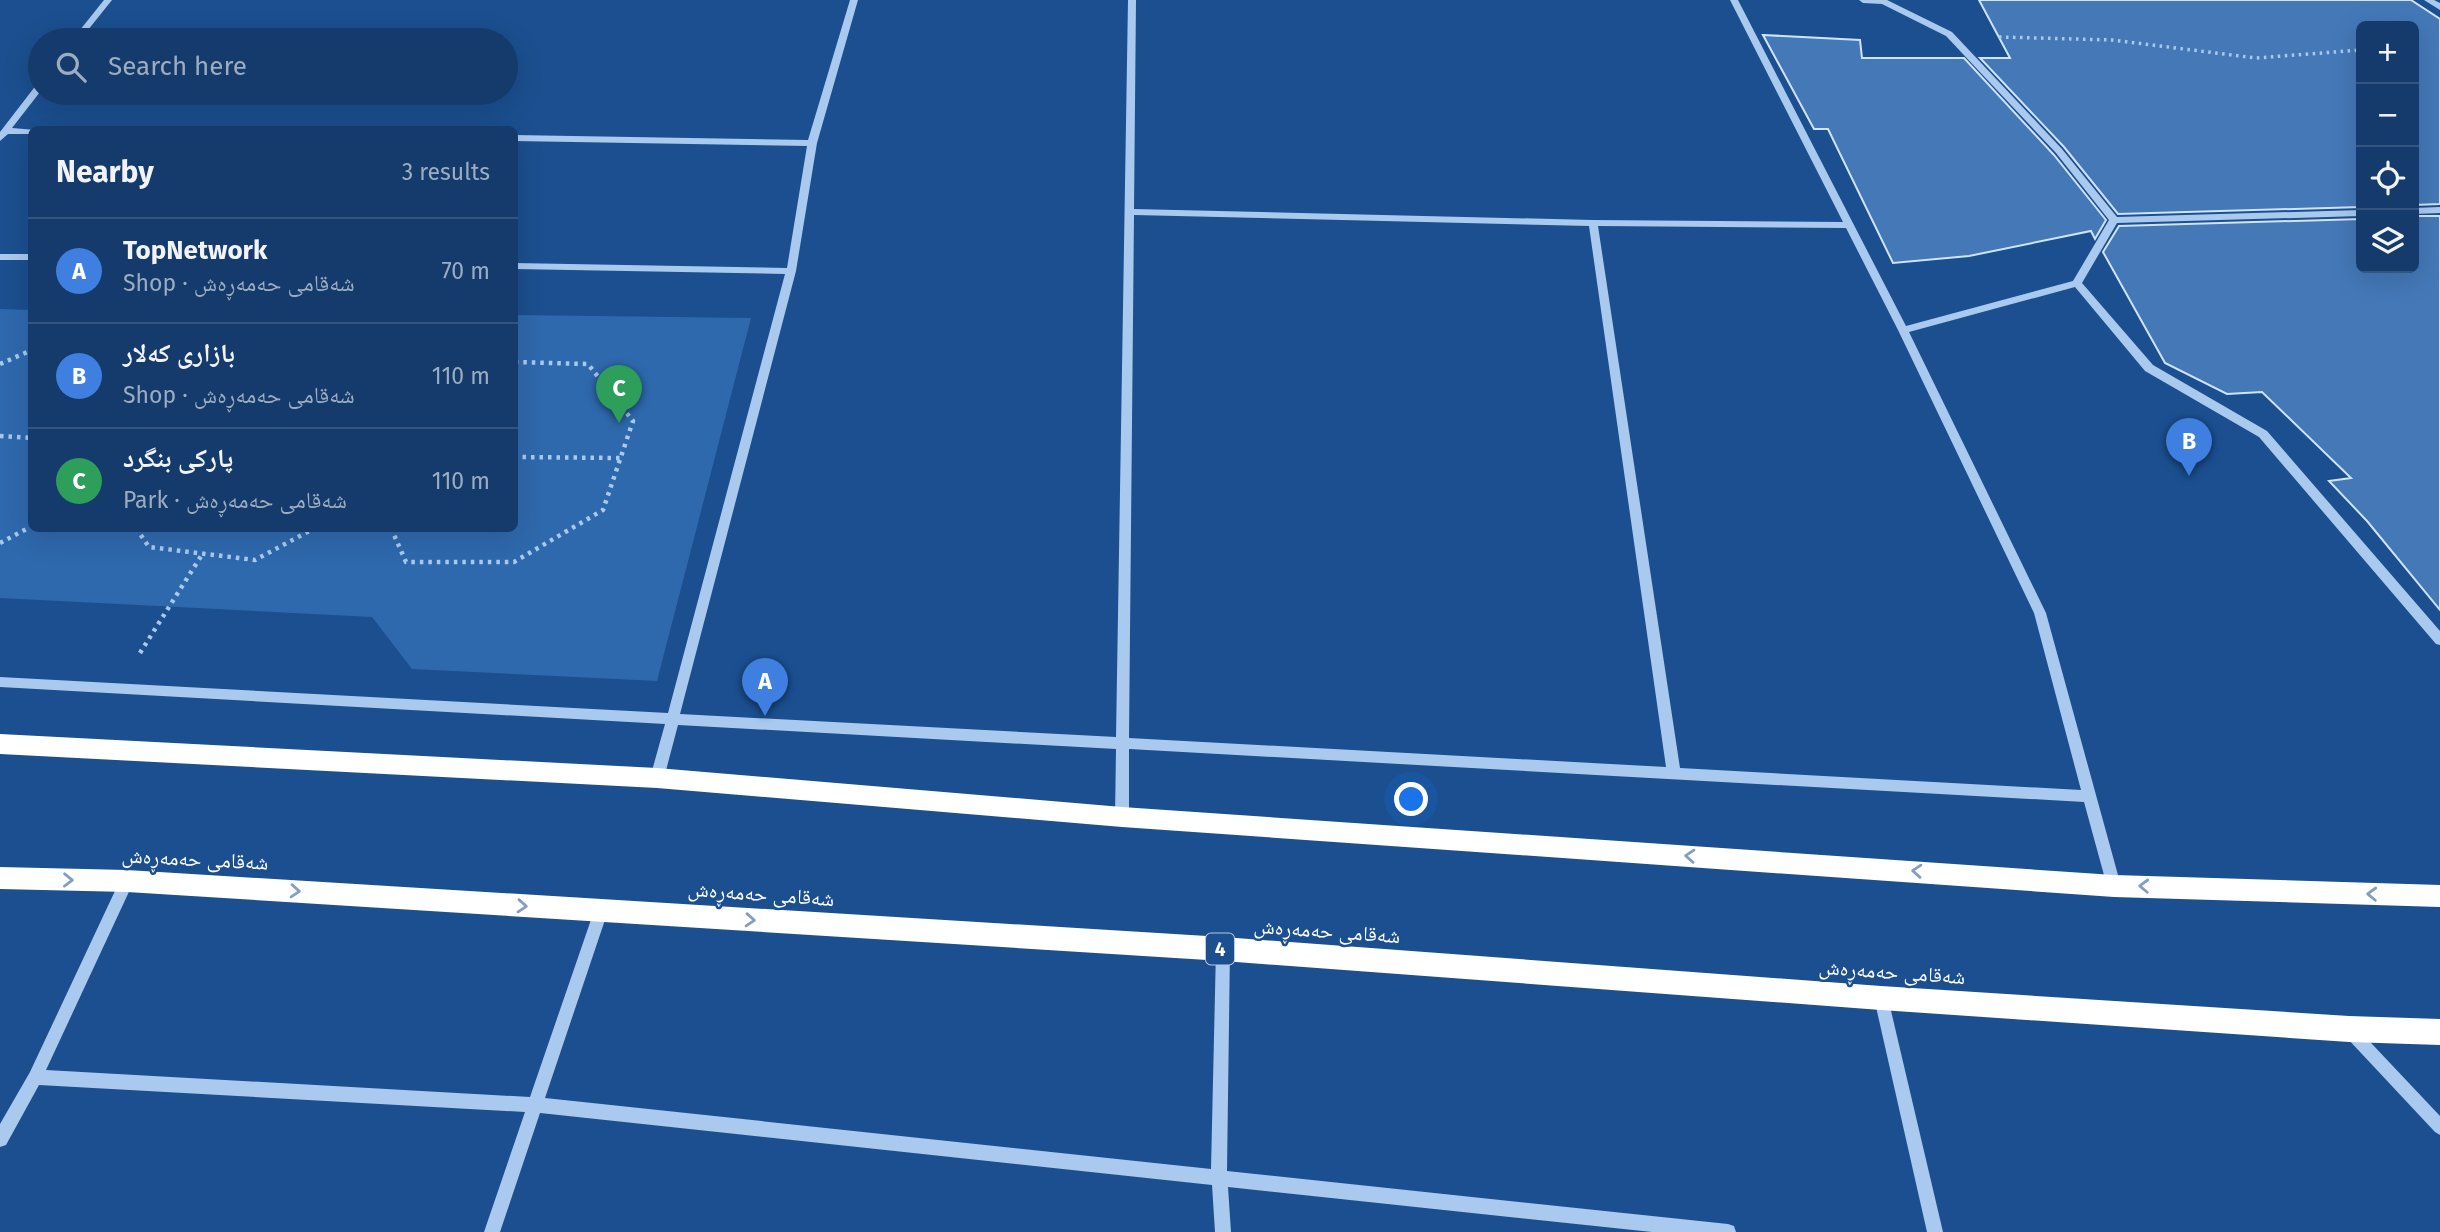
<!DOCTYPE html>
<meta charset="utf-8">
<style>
body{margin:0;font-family:"Fira Sans","Noto Naskh Arabic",sans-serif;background:#1d4271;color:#f1f3f6}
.controls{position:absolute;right:21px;top:21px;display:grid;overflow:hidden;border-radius:10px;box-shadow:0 7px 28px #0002}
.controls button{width:63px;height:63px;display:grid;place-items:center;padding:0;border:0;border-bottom:2px solid #33557e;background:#143b6b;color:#f1f3f6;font:35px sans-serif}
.you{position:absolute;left:1412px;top:800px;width:24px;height:24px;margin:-18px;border:5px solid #fff;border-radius:50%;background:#1a73e8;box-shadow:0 0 0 10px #1a73e833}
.badge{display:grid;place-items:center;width:46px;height:46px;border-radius:50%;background:#95b2f1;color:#fff;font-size:23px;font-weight:700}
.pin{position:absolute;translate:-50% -58px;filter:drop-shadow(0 2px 4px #0008)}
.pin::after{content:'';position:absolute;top:37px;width:24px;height:21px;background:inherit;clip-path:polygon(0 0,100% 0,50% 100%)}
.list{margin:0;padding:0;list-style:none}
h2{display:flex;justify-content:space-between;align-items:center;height:91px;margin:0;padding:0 28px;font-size:30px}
h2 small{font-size:23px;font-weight:400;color:#9dadc1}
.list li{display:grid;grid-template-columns:46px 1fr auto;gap:21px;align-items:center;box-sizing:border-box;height:105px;padding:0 28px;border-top:2px solid #33557e}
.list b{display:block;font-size:26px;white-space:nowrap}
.list p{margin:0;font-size:23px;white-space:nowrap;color:#9dadc1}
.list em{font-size:23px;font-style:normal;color:#9dadc1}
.icon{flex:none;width:38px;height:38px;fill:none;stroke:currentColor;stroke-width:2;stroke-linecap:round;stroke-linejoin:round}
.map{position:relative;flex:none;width:2440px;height:1232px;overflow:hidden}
.search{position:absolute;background:#143b6b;box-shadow:0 7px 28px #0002;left:28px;top:28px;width:490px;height:77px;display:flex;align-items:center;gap:18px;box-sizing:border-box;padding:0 24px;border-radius:38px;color:#9dadc1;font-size:26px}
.panel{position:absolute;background:#143b6b;box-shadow:0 7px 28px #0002;left:28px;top:126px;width:490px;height:406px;border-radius:10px}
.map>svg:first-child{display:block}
.green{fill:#2e69ad}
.building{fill:#4478b7;stroke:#cfe3fa;stroke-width:2}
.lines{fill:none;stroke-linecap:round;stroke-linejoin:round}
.path-far1{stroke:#a9c9ee;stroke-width:3.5;stroke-dasharray:2.5 4.5;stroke-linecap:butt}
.path{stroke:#a9c9ee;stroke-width:4.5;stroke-dasharray:3.5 5;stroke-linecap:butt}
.minor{fill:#a9c9ee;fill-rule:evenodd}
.highway{fill:#fff;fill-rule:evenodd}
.oneway{stroke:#829ec1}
.labels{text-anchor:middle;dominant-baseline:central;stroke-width:5;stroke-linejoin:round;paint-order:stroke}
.shield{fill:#1b4f8f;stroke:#bbcadd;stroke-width:2}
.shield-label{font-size:19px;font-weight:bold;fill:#fff}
.street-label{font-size:21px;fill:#fff;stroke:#1b4f8f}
</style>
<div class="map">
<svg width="2440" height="1232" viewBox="0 0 2440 1232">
<rect width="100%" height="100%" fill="#1b4f8f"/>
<path class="green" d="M0,309l31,1 1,218h482l1,-213 236,3 -94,363 -245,-12 -40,-52 -372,-19z"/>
<g class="building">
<path d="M1979,0h432l29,19v185l-26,1v-179h-53v181l-243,7 -54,-67 -84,-89h30z"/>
<path d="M1763,35l97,5 2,18h102l90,97 52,65 -11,19 -4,-8 -122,25 -76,7 -65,-134h-14z"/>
<path d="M2414,216h26v394l-73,-89 -38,-40 22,-3 -89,-86 -35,2 -62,-31 -62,-111 16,-26 242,-7v49h53z"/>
</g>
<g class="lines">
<path class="path-far1" d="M1999,37l113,3 144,18 105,-8"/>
<g class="path">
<path d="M0,364l32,-14"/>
<path d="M0,436l32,2"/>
<path d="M514,457l106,1"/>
<path d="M136,528l13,19 106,13 60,-32"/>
<path d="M391,528l15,34h108l89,-52 30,-89 -45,-57 -74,-2"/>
<path d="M0,543l32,-17"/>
<path d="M140,653l63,-100"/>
</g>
<g class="minor">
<path d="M104,0h8l-32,40h-8z"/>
<path d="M850,0h8l-41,143 -21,128 -116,443 436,23 12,-737h8l-2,209 459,11 250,2 -113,-222h8l168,326 167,-45 36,-61 -53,-67 -110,-117 -64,-32 -19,-1 -4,-3h28l65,32 110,117 55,68 244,-7v6l-244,7 -35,60 71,82 114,66 173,200v14l-4,-1 -177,-207 -114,-66 -70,-84 -166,45 137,281 75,273 -2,5 -5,2 -5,-2 -2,-5 -23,-84 -955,-53v68l-2,4 -5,2 -5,-2 -2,-4 1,-68 -438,-24 -14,53 -2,4 -5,2 -5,-2 -2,-4 15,-54 -665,-37v-10l668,36 117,-439 -271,-5v-6l273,5 20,-122 -293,-5v-6l294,5zM1134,215l455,11 77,541 -537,-29zM1598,226l248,2 52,102 136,283 47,177 -401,-22z"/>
<path d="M2424,0h10l6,3v7z"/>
<path d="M40,83v9l-28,36 24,2h-4v4h-24l-8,7v-9l37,-48z"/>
<path d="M2440,207v6l-26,1v-6z"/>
<rect x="0" y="254" width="32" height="6"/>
<path d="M127,875l5,1 2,5 -88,189 484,27 64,-186 2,-5 5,-2 5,2 2,5 -63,187 666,71 5,-220 2,-5 5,-2 5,2 2,5 -3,222 501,53 6,2 2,6h-84l-424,-45 3,45h-16l-3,-47 -672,-72 -40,119h-16l41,-120 -486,-27 -33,60 -6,2v-23l30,-52 92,-196z"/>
<path d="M1881,991l5,2 2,5 55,234h-16l-53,-234 2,-5z"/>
<path d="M2351,1025l5,2 84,89v19l-5,-3 -89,-95 -2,-5 2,-5z"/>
</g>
<g class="highway">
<path d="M0,734l657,34 465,39 992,68 326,10v22l-326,-10 -992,-70 -465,-39 -657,-34z"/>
<path d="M0,867l127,3 1096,67 658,49 468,30 91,3v26l-91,-3 -468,-32 -658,-49 -1096,-69 -127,-3z"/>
</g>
</g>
<defs><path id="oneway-chevron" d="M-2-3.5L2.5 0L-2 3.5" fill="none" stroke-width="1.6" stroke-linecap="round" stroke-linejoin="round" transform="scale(1.75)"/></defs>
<g class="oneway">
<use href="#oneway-chevron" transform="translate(1690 856) rotate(-176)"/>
<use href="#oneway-chevron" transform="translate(1917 871) rotate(-176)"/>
<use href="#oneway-chevron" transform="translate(68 880) rotate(1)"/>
<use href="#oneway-chevron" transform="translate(2144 886) rotate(-178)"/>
<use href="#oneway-chevron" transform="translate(295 891) rotate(4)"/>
<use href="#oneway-chevron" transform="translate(2372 894) rotate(-178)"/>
<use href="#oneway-chevron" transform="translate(522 906) rotate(4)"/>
<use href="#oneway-chevron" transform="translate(750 920) rotate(4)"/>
</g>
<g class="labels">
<rect class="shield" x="1206" y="933.5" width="28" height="31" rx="5"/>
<g class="shield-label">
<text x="1220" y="949">4</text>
</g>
<g class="street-label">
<text transform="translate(195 859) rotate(3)">شەقامی حەمەڕەش</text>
<text transform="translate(761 894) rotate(4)">شەقامی حەمەڕەش</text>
<text transform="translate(1327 931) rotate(4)">شەقامی حەمەڕەش</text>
<text transform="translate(1892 972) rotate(4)">شەقامی حەمەڕەش</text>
</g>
</g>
</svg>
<div class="controls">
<button>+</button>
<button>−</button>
<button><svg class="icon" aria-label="locate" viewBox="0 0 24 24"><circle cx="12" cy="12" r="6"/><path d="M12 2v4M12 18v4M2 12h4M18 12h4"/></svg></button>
<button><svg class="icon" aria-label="layers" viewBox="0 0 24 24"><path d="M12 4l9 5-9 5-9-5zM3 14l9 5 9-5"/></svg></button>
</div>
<div class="you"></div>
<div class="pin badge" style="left:765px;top:716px;background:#3f7fe0">A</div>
<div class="pin badge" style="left:2189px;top:476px;background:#3f7fe0">B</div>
<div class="pin badge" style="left:619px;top:423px;background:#2e9e5b">C</div>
<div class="search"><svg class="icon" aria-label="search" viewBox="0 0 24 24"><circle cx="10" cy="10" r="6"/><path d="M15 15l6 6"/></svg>Search here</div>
<section class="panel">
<h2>Nearby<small>3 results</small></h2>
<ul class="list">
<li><span class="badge" style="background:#3f7fe0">A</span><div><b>TopNetwork</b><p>Shop · شەقامی حەمەڕەش</p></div><em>70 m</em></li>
<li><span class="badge" style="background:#3f7fe0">B</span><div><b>بازاری کەلار</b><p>Shop · شەقامی حەمەڕەش</p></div><em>110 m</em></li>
<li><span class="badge" style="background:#2e9e5b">C</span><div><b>پارکی بنگرد</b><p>Park · شەقامی حەمەڕەش</p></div><em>110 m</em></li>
</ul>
</section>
</div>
